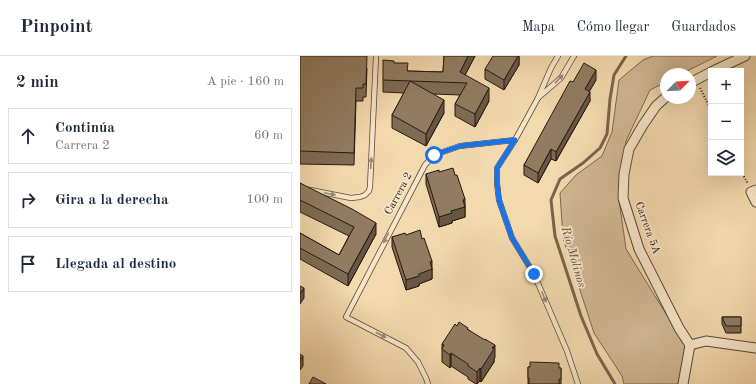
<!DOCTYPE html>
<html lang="es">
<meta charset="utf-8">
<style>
body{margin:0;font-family:"Old Standard TT",serif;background:#f6f6f7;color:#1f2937}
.controls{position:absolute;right:12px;top:12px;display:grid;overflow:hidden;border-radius:0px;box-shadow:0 4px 16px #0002}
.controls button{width:36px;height:36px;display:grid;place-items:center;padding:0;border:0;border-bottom:1px solid #e0e1e3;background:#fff;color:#1f2937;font:20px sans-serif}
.compass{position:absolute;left:360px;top:12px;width:36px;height:36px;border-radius:50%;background:#fff;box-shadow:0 4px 16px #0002;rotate:66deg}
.stop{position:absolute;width:12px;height:12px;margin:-9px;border:3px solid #1a73e8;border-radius:50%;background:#fff}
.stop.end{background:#1a73e8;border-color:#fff;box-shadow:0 1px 4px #0008}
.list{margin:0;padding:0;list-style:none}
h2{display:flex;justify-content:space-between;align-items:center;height:52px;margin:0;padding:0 16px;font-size:17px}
h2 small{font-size:13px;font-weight:400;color:#747a83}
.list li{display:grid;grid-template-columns:26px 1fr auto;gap:12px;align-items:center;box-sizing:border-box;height:56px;margin:0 8px 8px;padding:0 8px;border:1px solid #e0e1e3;border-radius:0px}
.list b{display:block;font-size:15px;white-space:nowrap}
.list p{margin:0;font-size:13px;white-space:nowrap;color:#747a83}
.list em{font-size:13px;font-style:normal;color:#747a83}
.icon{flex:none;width:22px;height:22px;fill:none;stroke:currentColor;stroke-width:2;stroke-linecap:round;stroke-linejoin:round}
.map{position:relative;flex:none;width:456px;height:328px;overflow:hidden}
header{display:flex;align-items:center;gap:24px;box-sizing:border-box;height:56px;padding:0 20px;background:#fff;border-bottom:1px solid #e0e1e3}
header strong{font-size:19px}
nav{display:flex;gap:22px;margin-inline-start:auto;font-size:14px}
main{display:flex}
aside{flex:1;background:#fff}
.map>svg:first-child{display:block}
.park{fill:#d0b893;stroke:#7b6851}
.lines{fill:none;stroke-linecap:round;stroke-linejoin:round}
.stream{stroke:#77644e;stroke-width:3}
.lane-casing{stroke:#594837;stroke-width:6}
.street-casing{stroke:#594837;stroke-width:11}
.path{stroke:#26170f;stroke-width:2;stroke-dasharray:1 2;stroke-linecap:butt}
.lane{stroke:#f7e6ca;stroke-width:4.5}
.street{stroke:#f7e6ca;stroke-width:9}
.wall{fill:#7d6b54;stroke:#26170f}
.shaded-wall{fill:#665745;stroke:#26170f}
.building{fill:#917c62;stroke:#26170f}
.oneway{fill:#998976}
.route{stroke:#1a73e8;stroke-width:5}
.labels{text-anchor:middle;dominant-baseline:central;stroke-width:3.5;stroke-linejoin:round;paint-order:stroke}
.street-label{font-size:11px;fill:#26170f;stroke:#f7e6ca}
.water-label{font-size:12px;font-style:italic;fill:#5c4a39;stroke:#f7e6ca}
</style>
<header>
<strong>Pinpoint</strong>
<nav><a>Mapa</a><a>Cómo llegar</a><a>Guardados</a></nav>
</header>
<main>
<aside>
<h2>2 min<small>A pie · 160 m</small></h2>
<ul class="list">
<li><svg class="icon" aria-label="ahead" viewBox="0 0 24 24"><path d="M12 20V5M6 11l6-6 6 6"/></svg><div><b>Continúa</b><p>Carrera 2</p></div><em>60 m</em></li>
<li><svg class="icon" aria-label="right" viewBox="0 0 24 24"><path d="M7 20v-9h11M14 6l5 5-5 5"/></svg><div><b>Gira a la derecha</b></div><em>100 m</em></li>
<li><svg class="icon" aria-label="arrive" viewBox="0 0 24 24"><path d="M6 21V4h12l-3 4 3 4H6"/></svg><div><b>Llegada al destino</b></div></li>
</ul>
</aside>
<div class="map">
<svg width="456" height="328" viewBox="0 0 456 328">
<rect width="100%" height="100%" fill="#f3d9ae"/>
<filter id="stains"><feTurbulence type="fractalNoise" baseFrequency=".005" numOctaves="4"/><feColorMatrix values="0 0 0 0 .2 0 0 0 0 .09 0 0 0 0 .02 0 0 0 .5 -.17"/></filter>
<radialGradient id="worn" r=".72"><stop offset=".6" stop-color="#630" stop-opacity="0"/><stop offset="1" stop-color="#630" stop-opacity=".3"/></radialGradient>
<path class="park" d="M353,0h64l-36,18h-15v8l-16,8 -24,51 -7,59 7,49 61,99 -9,36h-54l-2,-8 -28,-43 -31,-95 -3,-45 16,-18 26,-19 10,-24 7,-52 24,-20z"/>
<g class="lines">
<path class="stream" d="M315,328l-18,-30 -16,-38 -26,-80 -4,-36 9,-21 23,-16 17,-15 7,-14 3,-35 4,-24 12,-19"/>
<defs>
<g id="lane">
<path d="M258,0l-7,12 -13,30 -23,42 -18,28v15l2,17 13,38 22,36 33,77 11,33"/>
<path d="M239,41l22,-19 13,-22"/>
<path d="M0,132l51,10 9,-1 5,-2 4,-4 1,-4 6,-131"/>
<path d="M128,328l-2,-6 -8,-16 -12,-14 -60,-31 79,-152 9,-10 26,-9 55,-6"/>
</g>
<g id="street">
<path d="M413,15l32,-15"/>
<path d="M390,27l21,-11"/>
<path d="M366,41l-10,9 -13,19 -14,24 -5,25 -1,24 16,51 40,79 11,17"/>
<path d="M456,134l-5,2 5,10"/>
<path d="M390,289l16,-4 50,7"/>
<path d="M383,328l7,-39"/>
</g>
</defs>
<use href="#lane" class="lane-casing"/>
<use href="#street" class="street-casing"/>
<g class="path">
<path d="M400,32l11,22"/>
<path d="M441,115l7,13"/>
</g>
<use href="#lane" class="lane"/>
<use href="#street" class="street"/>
</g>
<g class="wall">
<path d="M0,0l67,12 -1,29h-3v4h-7l-2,64 -54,-1z"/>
<path d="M144,0h31l-10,19 24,26 -14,26 -20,-11v-12l5,-9 -26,-1 10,19 -18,33 -34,-18v-13l12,-22 -21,-1v-12l11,-17 14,8 35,1z"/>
<path d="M219,0v9l-15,25 -19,-11v-10z"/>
<path d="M296,24l-7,12 1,9 -34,60 -5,-2 -13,24 -14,-8v-10l49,-83z"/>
<path d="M126,118l39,31v12l-13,4v2l-13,4 -13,-43z"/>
<path d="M0,127l76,51 -28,52 -48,-27v-26l39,22 10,-19 -49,-24z"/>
<path d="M106,179l26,33v11l-13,5v2l-13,4 -14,-43v-10z"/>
<path d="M422,261h19v16h-15l-4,-9z"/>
<path d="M157,270l11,3 27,29 -1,1v3l-13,20 -1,-1 -3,3h-1l-8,-5v-2l-17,-11 -1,2 -8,-6v-18z"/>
<path d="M228,311l33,1v16h-33z"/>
</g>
<g class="shaded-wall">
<path d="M168,0h7l-14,27 -1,-11z"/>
<path d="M218,0h1v9l-15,25v-10z"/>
<path d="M296,14v10l-11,19v-10z"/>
<path d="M189,32v13l-14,26v-13z"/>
<path d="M290,36v9l-34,60v-9z"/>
<path d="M144,44v13l-18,33v-12z"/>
<path d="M251,93v10l-13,24v-10z"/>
<path d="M165,143v18l-13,4v2l-13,4v-10l12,-6 12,-11z"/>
<path d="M76,167v11l-28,52v-12z"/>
<path d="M132,205v18l-13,5v2l-13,4v-10l13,-6 11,-12z"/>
<path d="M4,232v10l-4,6v-10z"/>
<path d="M195,289v13l-1,1v3l-13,20v-13z"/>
<path d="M151,297v13l-1,2v-13z"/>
<path d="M3,300v10l-3,4v-10z"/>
<path d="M180,312v13l-3,3v-12z"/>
</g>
<g class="building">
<path d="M0,0h67l-1,28h-3v4h-7l-2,65 -54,-2z"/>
<path d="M144,0h24l-8,16 29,16 -14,26 -20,-10 12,-21 -84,-3v-20l11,1v2h14l-1,8 36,1z"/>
<path d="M193,0h25l-14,24 -19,-11z"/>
<path d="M284,7l12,7 -11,19 5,3 -34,60 -5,-3 -13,24 -14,-8 46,-84 3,1z"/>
<path d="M110,25l34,19 -18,34 -34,-19z"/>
<path d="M153,112l2,7h2l8,24 -2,1 2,7 -14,4 1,2 -13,4 -13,-43 13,-4v2z"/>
<path d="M0,127l52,26 24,14 -28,51 -48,-26v-15l39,22 15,-28 -54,-27z"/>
<path d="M120,174l2,9 2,-1 8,23 -2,1 2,7 -13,5v2l-13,4 -14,-43 13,-4 1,2z"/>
<path d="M0,230l4,2 -4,6z"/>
<path d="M422,261h19v9h-15z"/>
<path d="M159,266l9,6 -1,1 18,11v-1l10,6 -3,3 2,1 -13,20 -1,-1 -3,4 -9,-6v-2l-17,-11 -1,2 -8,-6 2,-4 -2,-1 13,-20 2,2z"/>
<path d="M0,298l3,2 -3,4z"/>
<path d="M230,306l29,1v5h2v11h-2v5h-30v-6h-1v-11h2z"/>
<path d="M13,321l13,7h-17z"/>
</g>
<defs><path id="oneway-solid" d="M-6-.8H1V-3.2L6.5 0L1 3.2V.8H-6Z"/></defs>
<g class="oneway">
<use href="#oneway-solid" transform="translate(259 23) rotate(-47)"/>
<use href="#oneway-solid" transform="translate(71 107) rotate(-87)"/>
<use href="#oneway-solid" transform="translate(30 138) rotate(11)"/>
<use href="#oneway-solid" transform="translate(86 182) rotate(118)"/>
<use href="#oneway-solid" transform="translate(244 241) rotate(67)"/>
<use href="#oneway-solid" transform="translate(81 279) rotate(27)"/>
</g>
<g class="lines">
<path class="route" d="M134,99l26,-9 55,-6 -18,28v15l2,17 13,38 22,36"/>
</g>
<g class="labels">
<g class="street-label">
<text transform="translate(99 138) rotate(-62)">Carrera 2</text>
<text transform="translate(347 172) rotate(70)">Carrera 5A</text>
</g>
<g class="water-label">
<text transform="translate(273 201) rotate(74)">Río Molinos</text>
</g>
</g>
<rect width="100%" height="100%" filter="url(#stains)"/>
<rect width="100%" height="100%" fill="url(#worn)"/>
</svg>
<div class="controls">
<button>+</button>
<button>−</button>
<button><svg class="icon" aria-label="layers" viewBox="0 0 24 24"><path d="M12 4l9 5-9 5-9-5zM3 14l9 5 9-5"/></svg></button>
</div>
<svg class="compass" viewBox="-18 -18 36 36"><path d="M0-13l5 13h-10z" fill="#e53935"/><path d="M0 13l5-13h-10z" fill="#747a83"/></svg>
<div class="stop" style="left:134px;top:99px"></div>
<div class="stop end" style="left:234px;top:218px"></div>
</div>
</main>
